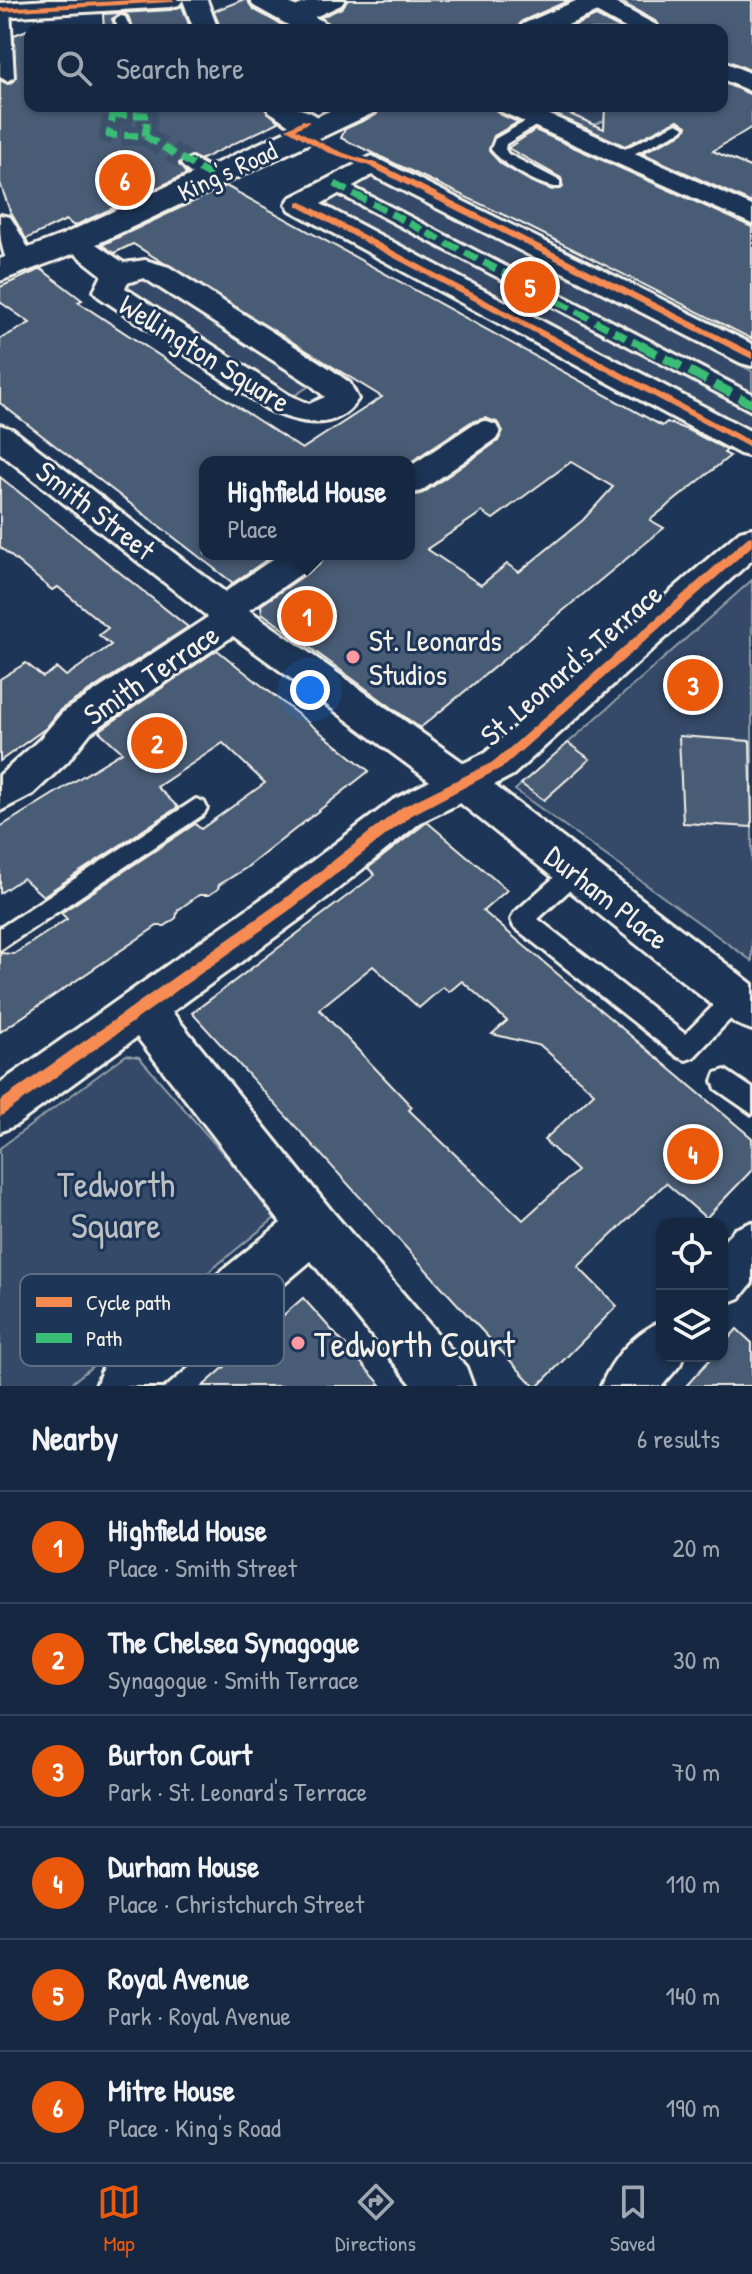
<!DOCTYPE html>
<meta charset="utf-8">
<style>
body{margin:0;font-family:"Patrick Hand",sans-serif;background:#23344c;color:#f1f3f6}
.controls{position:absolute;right:24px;bottom:24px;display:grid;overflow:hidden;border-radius:16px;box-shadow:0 2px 6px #0004}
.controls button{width:72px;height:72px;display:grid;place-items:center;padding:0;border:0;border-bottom:2px solid #35445a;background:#162841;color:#f1f3f6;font:40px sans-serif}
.you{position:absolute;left:310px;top:690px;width:28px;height:28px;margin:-20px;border:6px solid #fff;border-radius:50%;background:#1a73e8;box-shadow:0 0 0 12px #1a73e833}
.badge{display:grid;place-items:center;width:52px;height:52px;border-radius:50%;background:#ea580c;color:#fff;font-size:26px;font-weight:700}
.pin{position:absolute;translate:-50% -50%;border:4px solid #fff;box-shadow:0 2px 8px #0006}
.popup{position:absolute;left:199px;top:456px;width:216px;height:104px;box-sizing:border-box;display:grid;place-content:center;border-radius:16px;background:#162841;filter:drop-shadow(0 2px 6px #0005);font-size:26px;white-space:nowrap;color:#9ea6b1}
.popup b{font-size:30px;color:#f1f3f6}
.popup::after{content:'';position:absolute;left:50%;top:100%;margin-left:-16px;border:16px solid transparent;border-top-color:#162841}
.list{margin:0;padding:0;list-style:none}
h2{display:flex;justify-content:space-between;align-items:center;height:104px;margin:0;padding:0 32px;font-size:34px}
h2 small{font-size:26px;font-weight:400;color:#9ea6b1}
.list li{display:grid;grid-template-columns:52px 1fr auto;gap:24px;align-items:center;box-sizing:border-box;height:112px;padding:0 32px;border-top:2px solid #35445a}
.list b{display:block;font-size:30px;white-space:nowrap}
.list p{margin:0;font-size:26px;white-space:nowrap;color:#9ea6b1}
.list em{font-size:26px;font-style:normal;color:#9ea6b1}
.icon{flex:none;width:44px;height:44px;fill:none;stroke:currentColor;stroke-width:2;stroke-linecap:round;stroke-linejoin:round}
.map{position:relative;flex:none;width:752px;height:1386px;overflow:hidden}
.search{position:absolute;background:#162841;box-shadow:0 2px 6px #0004;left:24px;right:24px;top:24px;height:88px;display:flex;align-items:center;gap:20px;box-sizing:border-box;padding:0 28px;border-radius:16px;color:#9ea6b1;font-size:30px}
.sheet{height:776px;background:#162841}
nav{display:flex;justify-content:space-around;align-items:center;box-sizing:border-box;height:112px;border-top:2px solid #35445a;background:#162841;font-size:22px;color:#9ea6b1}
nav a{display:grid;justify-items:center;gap:4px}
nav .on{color:#ea580c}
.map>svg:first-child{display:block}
.green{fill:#354a67;stroke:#949ea8;stroke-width:2}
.building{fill:#485b74;stroke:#f4f1e8;stroke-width:2;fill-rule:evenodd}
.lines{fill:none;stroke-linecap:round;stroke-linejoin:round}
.pedestrian-tunnel{stroke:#3d516d;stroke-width:20;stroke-dasharray:20 10;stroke-linecap:butt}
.service-casing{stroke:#f4f1e8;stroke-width:6}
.pedestrian-casing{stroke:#f4f1e8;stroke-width:6}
.minor-casing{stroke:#f4f1e8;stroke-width:6}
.tertiary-casing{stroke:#f4f1e8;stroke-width:6}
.primary-casing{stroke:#f4f1e8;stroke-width:6}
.service{fill:#1d3557;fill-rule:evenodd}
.pedestrian{fill:#1d3557;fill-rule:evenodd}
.minor{fill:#1d3557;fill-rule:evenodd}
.tertiary{fill:#1d3557;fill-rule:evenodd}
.primary{fill:#1d3557;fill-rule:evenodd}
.quiet-far1{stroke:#3abd76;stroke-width:7;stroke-dasharray:14 7;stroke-linecap:butt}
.quiet{stroke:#3abd76;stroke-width:9;stroke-dasharray:19 9;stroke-linecap:butt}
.cycleway-casing{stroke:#1d3557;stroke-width:5}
.cycleway{fill:#f68b52;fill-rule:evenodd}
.poi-dot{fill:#ff9aa2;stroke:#1d3557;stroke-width:3}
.labels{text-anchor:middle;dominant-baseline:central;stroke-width:6;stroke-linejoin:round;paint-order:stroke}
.far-street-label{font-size:26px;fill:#f4f1e8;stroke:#1d3557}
.street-label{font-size:30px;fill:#f4f1e8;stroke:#1d3557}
.poi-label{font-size:30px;fill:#f4f1e8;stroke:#1d3557;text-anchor:start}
.near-park-label{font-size:36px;fill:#bbbfc1;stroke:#1d3557}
.near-poi-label{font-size:36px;fill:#f4f1e8;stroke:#1d3557;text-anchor:start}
.key{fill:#1d3557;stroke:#5e6d82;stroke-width:2}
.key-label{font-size:22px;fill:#f4f1e8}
</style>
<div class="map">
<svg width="752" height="1386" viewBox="0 0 752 1386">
<rect width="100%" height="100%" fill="#1d3557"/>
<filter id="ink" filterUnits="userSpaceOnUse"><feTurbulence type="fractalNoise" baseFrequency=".0125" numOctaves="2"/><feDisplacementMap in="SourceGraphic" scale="16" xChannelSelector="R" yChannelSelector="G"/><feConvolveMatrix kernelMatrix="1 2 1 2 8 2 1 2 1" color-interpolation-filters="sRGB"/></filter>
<g filter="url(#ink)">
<g class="green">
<path d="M551,106h54v14l-10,5z"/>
<path d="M369,173l383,198v68l-436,-236z"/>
<path d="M141,278l7,1 163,106 -19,12 -169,-109z"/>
<path d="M752,580v381l-237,-171z"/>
<path d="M126,1055l13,2 135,155 1,6 -207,168h-68v-238z"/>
</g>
<g class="building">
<path d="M242,0h5l6,9 38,21h-70l-7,-19z"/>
<path d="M348,0h222l-48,21 -6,9h-182l-13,-13 21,-9z"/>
<path d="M618,0h134v71l-30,-13v-28h-60l-5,-8z"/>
<path d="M182,6l9,24h-57l-6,-14 -6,-3 -10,6 4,11h-12l-1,-16 68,-4z"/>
<path d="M596,16l27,14h-59z"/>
<path d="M30,29v77h232l17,16 -79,38 -11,-5 -11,9 9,10 -113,52 -8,-6 -40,19 -16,-28 -10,-28v-103l8,4 7,-4 -1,-45z"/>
<path d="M722,82l30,13v32l-39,24 39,17v35l-110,-50 42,-21 3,-6 -9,-6 -53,26 -88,-40h14l53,23 1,-23h117z"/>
<path d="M382,106h111l6,8 19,8 -24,14 -5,15 12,13 31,18 20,8 11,-3 -2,-9 -53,-30 27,-18 217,97v112l-229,-115 -182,-86 4,-9 31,-14z"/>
<path d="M226,186l436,240 5,-4 23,9 37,19 -3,3 6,3 -80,64 14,8 -244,200 -158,-115 -1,-8 58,-40 7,-11h83v-57l14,-4 75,-52 5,-10 -6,-9 -12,-4 -14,4 -62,41 -204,-1v92h70l-42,29 -233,-180v-64l30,-16 -30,-21v-15l41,-18 41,31 -4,2 224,147 80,-52 -249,-153 -19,9 -12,-8zM571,462l42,25 -30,33 -64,52 -12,-8 -26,21 -54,-36 55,-37 11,7z"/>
<path d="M0,477l188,150 -128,83 -14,18 -46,33v-82l26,-16 17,14 14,-9 9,8 45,-31 -12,-10 9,-7 -50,-41 -6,3 -52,-43z"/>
<path d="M217,650l152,121 -123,97 -27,17 -1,4 -9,6h-10l-21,15 -2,8 -11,8h-8l-157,106v-79l14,1 53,-35 -6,-6 134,-89 6,5 64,-46 -42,-40 -66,44 21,20 -135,89 -20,-18 -23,15v-66l122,-75 -23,-21z"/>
<path d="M679,736l71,5 2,86 -69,-4z"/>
<path d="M568,743l22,16 -46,41 -23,-16z"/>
<path d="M427,822l80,68 -24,21 269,227v32l-46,48 -40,-35 -88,84 39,39 -79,80h-4l-62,-66 -280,-307 183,-138 -7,-7zM373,966l46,42 24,-21 6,5 13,-11 45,40 -15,13 49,12 53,47 -50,47 33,31 -54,49 -114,-110 3,-3 -93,-98z"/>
<path d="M303,1298l79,88h-179l41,-36z"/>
<path d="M737,1329l15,14v43h-66l27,-30h9v-10z"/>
</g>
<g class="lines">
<g class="pedestrian-tunnel">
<path d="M113,115h35l-3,21 -36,-1z"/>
<path d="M145,136l46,28"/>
</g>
<defs>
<g id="service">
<path d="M4,6l6,4 4,67 -7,4 -7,-4v-70z"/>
<path d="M121,16l4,1 6,13h-12l-4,-10z"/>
<path d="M537,115l5,1v6l-36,22 -1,5 3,5 52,27v6c-17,2 -60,-24 -69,-38l4,-10z"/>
<path d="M677,123l7,4 -2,3 -59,29 -5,1 -7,-4z"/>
<path d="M196,799l8,3 3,6 -3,6 -204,136v-22z"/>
<path d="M575,863l8,3 3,6 -3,6 -45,41 147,115 43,-43 8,-3 8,3 4,7 -4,7 -50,52 -8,3 -8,-3 -164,-130 -3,-7 3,-7 53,-47z"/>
<path d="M725,1070l27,18v26l-36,-25 -3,-8 3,-8z"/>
</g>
<g id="pedestrian">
<path d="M191,158l30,16 3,4 -3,4c-14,4 -31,-7 -40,-18z"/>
<path d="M335,178l417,216v17l-424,-223 -3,-4z"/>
</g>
<g id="minor">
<path d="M49,0h134l-4,5 -8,2 -171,10v-14z"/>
<path d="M183,0h24l11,30h-24z"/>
<path d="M312,0h33l-4,5c-17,7 -38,21 -56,16l-4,-5 4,-5z"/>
<path d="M585,0h24l47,25 3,5h-30l-42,-23z"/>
<path d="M722,61l30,13v18l-30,-13z"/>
<path d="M265,106c24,0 50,1 65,23l-4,6c-20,5 -40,-13 -57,-24z"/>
<path d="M496,106h34l222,100v18l-252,-113z"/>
<path d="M372,156l380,188v22l-11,-3 -369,-188 -51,29 431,228v25l-12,-3 -450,-244 -4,-6 4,-6z"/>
<path d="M0,215l10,2 4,6 22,39 -5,6 -10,3 -10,-3c-11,-18 -11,-33 -11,-53z"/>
<path d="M74,233l10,3 40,27 21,-3 24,7 163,103 18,13 8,16c-22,34 -60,25 -91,10l-168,-112 -5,-6 8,-16 -42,-33 4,-6zM144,278l166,106 15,13 -16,7 -20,-9 -164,-107 2,-5z"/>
<path d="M484,421l12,4 4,7 -4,7 -75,52 -12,3v-27l63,-42z"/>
<path d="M0,425l12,4 213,163 55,-38h43l-6,9 -68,47 215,153 21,-10 255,-222 12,-3v32l-239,215 -19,10 258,199v46l-16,-6 -276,-221 -39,19 -117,94 -132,96 159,198 135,157 7,19h-60l-102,-125 -148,125h-67l7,-19 178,-144 -144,-186 -121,88 -16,7v-49l274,-193 119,-90 37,-19 -197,-145 -143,97 -22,28 -35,33 -33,17v-36l40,-36 22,-26 146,-96 -208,-164z"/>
<path d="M752,1222v61l-12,15 -18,7v-62l13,-14z"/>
<path d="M662,1321v35h22l-4,9 -18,21h-61c11,-28 33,-53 61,-65z"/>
</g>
<path id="tertiary" d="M250,0h34l43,24 4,6h-34l-43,-24z"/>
<g id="primary">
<path d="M578,0h37l-4,6 -55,24h-37l4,-6z"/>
<path d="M340,106h39l-4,6 -289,137 -86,32v-22l62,-24z"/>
</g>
</defs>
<use href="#service" class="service-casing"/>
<use href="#pedestrian" class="pedestrian-casing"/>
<use href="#minor" class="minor-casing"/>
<use href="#tertiary" class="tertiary-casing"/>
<use href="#primary" class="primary-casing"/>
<use href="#service" class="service"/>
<use href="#pedestrian" class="pedestrian"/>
<use href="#minor" class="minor"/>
<use href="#tertiary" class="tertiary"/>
<use href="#primary" class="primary"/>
<g class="quiet-far1">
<path d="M113,115h35l-3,21 -36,-1z"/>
<path d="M145,136l69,42"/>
<path d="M335,184l309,163"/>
</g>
<path class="quiet" d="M640,345l112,59"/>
<defs>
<g id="cycleway">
<path d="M133,0h42l-4,2 -171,10v-4z"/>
<path d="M303,120l7,2 -14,7c26,15 50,27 79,33l377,190v7l-383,-193 -42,-14 -41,-23z"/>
<path d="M300,201l452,241v7l-455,-243v-4z"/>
<path d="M752,536v10l-249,221 -91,48 -118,92 -294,210v-16l284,-202 118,-92 93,-46 253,-224z"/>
</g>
</defs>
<use href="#cycleway" class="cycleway-casing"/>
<use href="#cycleway" class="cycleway"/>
</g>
</g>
<g class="poi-dot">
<circle cx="353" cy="657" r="8"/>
<circle cx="298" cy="1343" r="8"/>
</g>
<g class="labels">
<g class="far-street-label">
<text transform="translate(227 171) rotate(-25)">King's Road</text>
</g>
<g class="street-label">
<text transform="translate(205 353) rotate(32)">Wellington Square</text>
<text transform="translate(96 510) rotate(38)">Smith Street</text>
<text transform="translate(571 664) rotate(-41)">St. Leonard's Terrace</text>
<text transform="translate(151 674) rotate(-34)">Smith Terrace</text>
<text transform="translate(607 897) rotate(38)">Durham Place</text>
</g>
<g class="poi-label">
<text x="369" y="640">St. Leonards<tspan x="369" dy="34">Studios</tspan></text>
</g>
<g class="near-park-label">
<text x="116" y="1183">Tedworth<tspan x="116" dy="41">Square</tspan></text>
</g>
<g class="near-poi-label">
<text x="314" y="1343">Tedworth Court</text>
</g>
</g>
<rect x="20" y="1274" width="264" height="92" rx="12" class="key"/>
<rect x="36" y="1297" width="36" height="10" fill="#f68b52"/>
<rect x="36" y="1333" width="36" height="10" fill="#3abd76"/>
<g class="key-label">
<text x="86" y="1310">Cycle path</text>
<text x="86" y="1346">Path</text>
</g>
</svg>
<div class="controls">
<button><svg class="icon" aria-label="locate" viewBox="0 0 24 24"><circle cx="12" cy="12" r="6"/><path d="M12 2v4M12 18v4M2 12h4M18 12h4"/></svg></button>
<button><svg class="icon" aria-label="layers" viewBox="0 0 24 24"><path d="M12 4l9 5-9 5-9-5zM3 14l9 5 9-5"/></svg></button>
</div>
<div class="you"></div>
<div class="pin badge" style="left:307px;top:616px">1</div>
<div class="popup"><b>Highfield House</b>Place</div>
<div class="pin badge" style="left:157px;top:743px">2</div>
<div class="pin badge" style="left:693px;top:685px">3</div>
<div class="pin badge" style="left:693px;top:1154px">4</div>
<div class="pin badge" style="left:530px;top:287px">5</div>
<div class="pin badge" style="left:125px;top:180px">6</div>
<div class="search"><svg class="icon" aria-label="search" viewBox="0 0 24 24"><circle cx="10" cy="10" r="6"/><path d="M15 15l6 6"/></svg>Search here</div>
</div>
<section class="sheet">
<h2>Nearby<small>6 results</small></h2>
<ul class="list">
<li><span class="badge">1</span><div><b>Highfield House</b><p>Place · Smith Street</p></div><em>20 m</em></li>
<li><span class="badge">2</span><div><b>The Chelsea Synagogue</b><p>Synagogue · Smith Terrace</p></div><em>30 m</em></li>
<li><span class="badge">3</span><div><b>Burton Court</b><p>Park · St. Leonard's Terrace</p></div><em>70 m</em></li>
<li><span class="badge">4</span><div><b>Durham House</b><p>Place · Christchurch Street</p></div><em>110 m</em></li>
<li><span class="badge">5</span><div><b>Royal Avenue</b><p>Park · Royal Avenue</p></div><em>140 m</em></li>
<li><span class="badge">6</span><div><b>Mitre House</b><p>Place · King's Road</p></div><em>190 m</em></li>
</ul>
</section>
<nav>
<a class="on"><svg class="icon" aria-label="map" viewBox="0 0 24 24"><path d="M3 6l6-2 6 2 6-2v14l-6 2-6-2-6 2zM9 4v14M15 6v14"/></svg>Map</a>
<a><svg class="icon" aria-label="directions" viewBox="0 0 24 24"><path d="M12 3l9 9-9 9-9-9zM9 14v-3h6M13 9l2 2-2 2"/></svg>Directions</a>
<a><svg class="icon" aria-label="saved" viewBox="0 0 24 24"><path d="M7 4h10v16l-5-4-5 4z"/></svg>Saved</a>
</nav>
